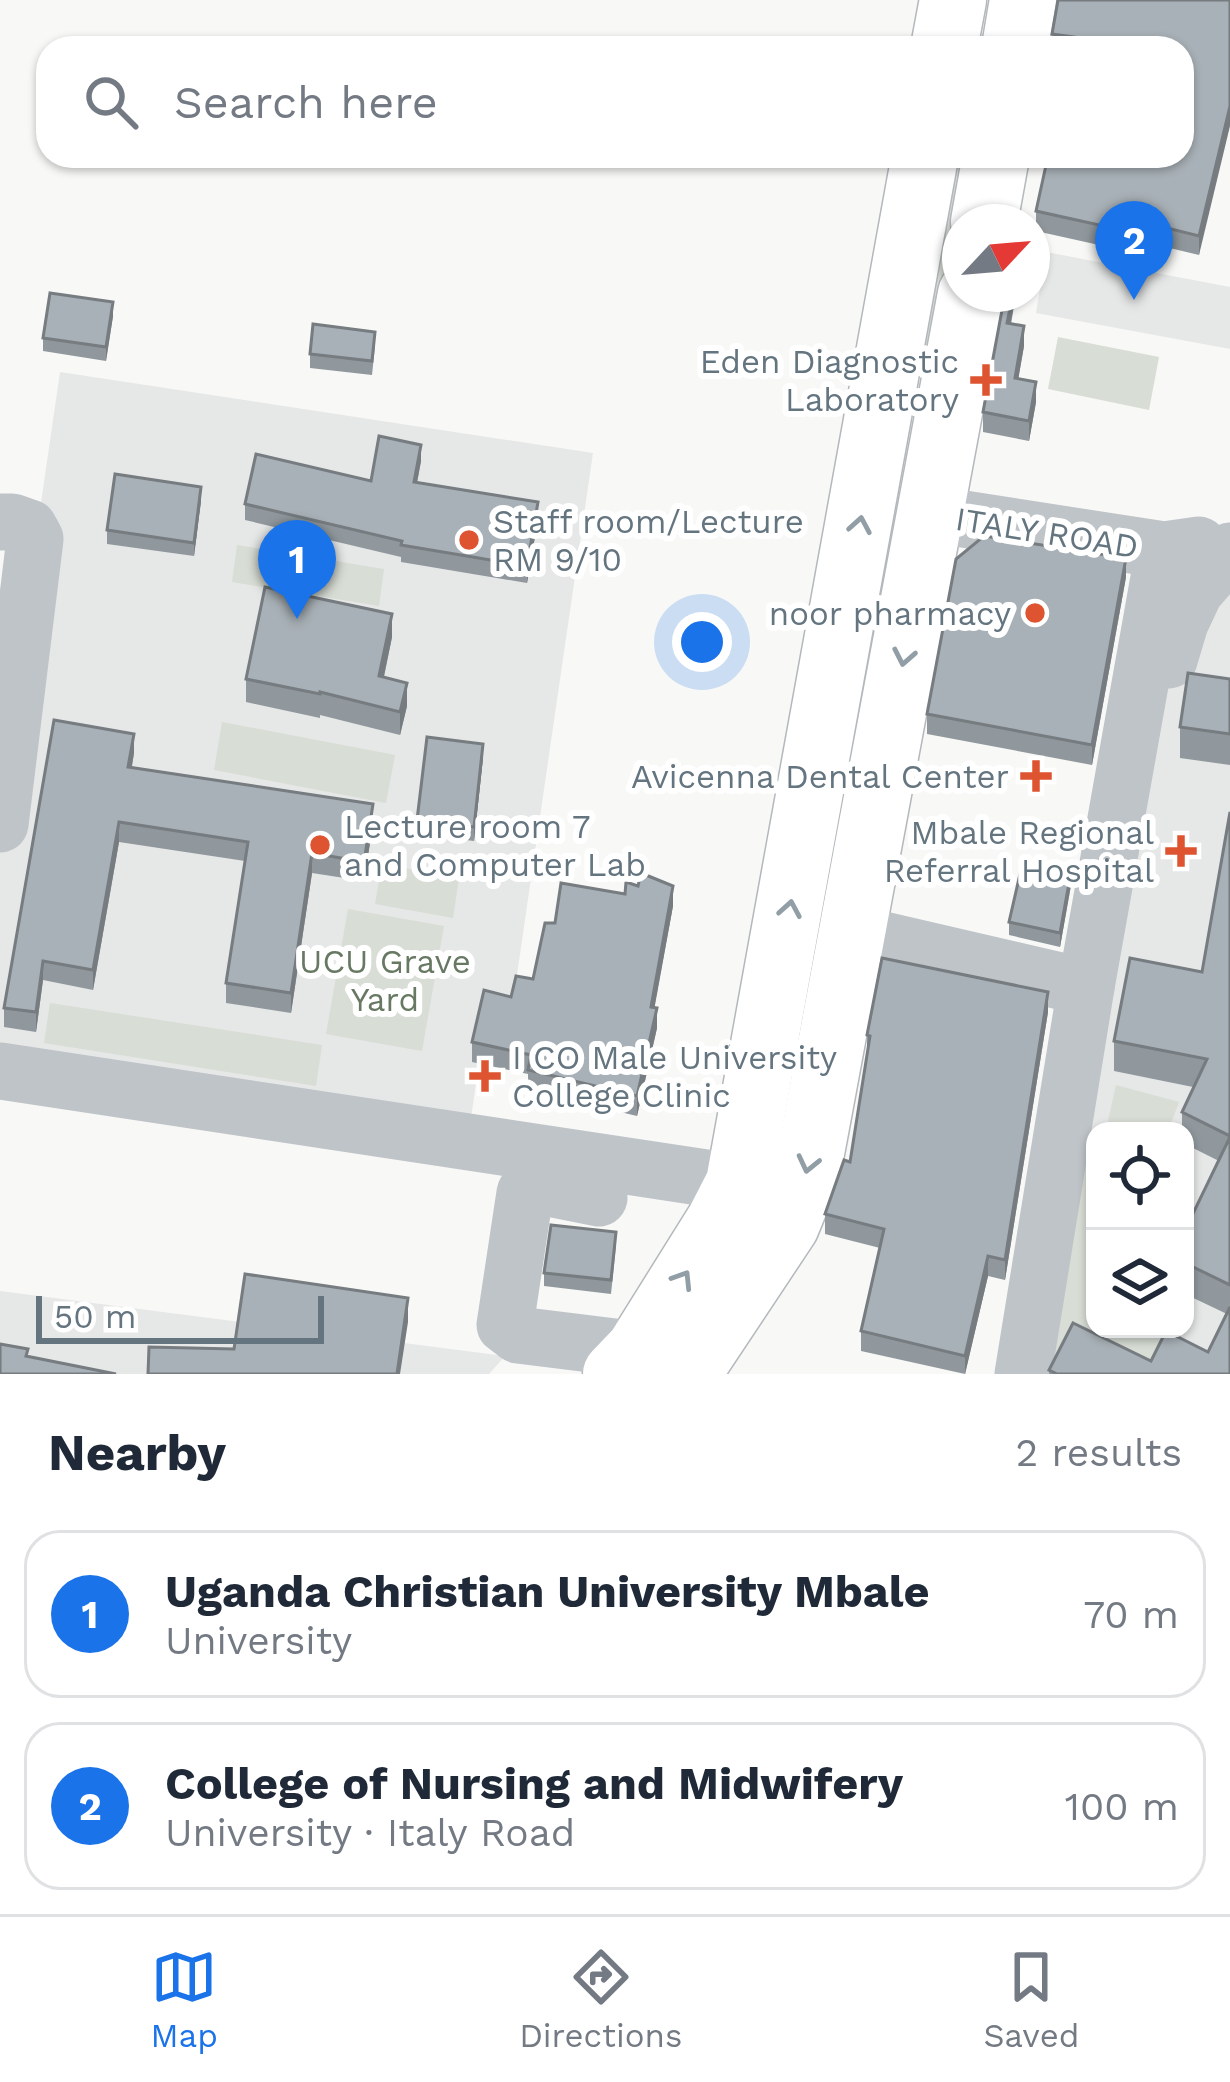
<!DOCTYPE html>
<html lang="en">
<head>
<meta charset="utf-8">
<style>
  body { margin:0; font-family:"Work Sans",sans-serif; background:#f6f6f7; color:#1f2937 }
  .controls { position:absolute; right:36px; bottom:36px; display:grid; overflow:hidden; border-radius:24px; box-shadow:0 3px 9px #0004 }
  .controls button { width:108px; height:108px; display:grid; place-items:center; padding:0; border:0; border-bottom:3px solid #e0e1e3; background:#fff; color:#1f2937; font:60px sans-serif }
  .compass { position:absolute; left:942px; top:204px; width:108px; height:108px; border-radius:50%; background:#fff; box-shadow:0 3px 9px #0004; rotate:64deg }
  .scale { position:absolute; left:36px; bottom:30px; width:288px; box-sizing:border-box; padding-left:12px; border:6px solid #647580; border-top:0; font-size:33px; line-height:42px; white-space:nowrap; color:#647580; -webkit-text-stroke:9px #fff; paint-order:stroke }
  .you { position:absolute; left:702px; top:642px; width:42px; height:42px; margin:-30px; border:9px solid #fff; border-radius:50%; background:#1a73e8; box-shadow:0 0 0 18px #1a73e833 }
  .badge { display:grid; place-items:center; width:78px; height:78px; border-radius:50%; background:#1a73e8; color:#fff; font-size:39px; font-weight:700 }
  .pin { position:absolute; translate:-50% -99px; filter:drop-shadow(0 3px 6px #0008) }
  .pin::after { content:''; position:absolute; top:63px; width:42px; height:36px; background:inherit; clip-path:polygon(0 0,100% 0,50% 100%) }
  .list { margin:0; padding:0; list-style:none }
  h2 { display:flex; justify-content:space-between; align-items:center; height:156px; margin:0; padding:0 48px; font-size:51px }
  h2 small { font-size:39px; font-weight:400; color:#747a83 }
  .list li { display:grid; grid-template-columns:78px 1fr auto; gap:36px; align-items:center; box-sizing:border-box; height:168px; margin:0 24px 24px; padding:0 24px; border:3px solid #e0e1e3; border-radius:36px }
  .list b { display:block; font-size:45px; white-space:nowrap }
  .list p { margin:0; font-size:39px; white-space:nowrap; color:#747a83 }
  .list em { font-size:39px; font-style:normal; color:#747a83 }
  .icon { flex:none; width:66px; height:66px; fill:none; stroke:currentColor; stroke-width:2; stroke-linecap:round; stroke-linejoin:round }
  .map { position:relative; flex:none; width:1230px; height:1374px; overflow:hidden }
  .search { position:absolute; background:#fff; box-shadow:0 3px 9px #0004; left:36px; right:36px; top:36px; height:132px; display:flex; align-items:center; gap:30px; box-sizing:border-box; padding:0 42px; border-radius:36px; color:#747a83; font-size:45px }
  .sheet { height:540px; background:#fff }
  nav { display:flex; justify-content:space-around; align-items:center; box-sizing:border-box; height:168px; border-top:3px solid #e0e1e3; background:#fff; font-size:33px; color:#747a83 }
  nav a { display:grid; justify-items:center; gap:6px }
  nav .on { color:#1a73e8 }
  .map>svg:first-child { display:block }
  .built { fill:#e6e7e7; fill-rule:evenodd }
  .green { fill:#d8ddd5 }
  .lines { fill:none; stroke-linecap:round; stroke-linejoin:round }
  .major-casing { stroke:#b3b8bc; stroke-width:69 }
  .minor { stroke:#bfc4c8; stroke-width:57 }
  .major { stroke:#fff; stroke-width:66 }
  .wall { fill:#90989d }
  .shaded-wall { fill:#767c80 }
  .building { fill:#a8b1b7; stroke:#767c80; stroke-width:3 }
  .oneway { stroke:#929ea6 }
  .poi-dot { fill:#de5330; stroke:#fff; stroke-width:4.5 }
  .labels { text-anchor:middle; stroke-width:12; stroke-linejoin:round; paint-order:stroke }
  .poi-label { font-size:33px; fill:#647580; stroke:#fff; text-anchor:end }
  .street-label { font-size:33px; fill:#647580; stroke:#fff }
  .park-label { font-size:33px; fill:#677863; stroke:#fff }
</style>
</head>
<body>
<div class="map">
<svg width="1230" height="1374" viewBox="0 0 1230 1374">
  <rect width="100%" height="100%" fill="#f8f8f6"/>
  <g class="built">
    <polygon points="1046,252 1230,287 1230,349 1036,313"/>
    <polygon points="60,372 593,453 511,1016 489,993 467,1146 0,1075 0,785"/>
    <path d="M 1230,566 L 1230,1374 L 1042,1374 L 1181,570 ZM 1095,1131 L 1185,1131 L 1185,1329 L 1095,1329 Z"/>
    <polygon points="0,1291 505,1356 489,1374 0,1374"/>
  </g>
  <g class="green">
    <polygon points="959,156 974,156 930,373 917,370"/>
    <polygon points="1058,337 1159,357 1149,410 1048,389"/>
    <polygon points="237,545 384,569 379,606 232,582"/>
    <polygon points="222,722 395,755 386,803 214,770"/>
    <polygon points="382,864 459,878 453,918 375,904"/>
    <polygon points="348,909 444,926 422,1051 326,1034"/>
    <polygon points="50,1003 322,1045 316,1086 44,1043"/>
    <polygon points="1116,1085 1179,1102 1168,1131 1109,1131 1108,1121"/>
    <polygon points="1080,1137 1095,1183 1095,1250 1091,1260 1095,1263 1095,1329 1170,1329 1150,1374 1044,1374"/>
  </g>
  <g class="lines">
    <defs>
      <g id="major">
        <polyline points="944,48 953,0"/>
        <polyline points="1015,48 1023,0"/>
        <polyline points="984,222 996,156"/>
        <polyline points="616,1374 639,1350 719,1222 739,1183 925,156"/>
        <polyline points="687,1374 786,1225 807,1174 971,294"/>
      </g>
    </defs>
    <use href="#major" class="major-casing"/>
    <g class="minor">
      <polyline points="931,514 1164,550 1199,545"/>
      <polyline points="0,522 12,522 29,528 35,539 0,824"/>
      <polyline points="1169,660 1180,623 1195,591 1230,551"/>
      <polyline points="853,933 1086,987"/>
      <polyline points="0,1071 739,1183"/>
      <polyline points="599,1198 539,1186 525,1193 505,1325 518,1335 639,1350"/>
      <polyline points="1023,1374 1086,987 1164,550"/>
    </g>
    <use href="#major" class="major"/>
  </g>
  <g class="wall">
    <polygon points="1230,0 1199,255 1111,234 1108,247 1036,231 1036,211 1182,48 1052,48 1052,34"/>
    <polygon points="1016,294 1011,324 1024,346 1018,379 1036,402 1029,441 983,432 983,412"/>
    <polygon points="113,316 106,361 43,351 43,338"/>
    <polygon points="375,346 372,375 310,368 310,354"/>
    <polygon points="421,461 417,482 538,519 527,583 401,562 401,557 245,520 245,504 371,481"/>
    <polygon points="201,501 194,556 107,544 107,530"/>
    <polygon points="1126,577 1092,765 927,734 927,714"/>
    <polygon points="392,637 384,677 407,706 400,735 320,715 320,718 246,702 246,679"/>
    <polygon points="1230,679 1230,765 1180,758 1180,727"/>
    <polygon points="134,753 132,767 373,824 364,881 312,873 291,1013 226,1003 226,983 245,861 119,842 93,990 43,980 36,1032 4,1027 4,1008"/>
    <polygon points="483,758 474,841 417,834 417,820"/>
    <polygon points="1230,811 1230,1374 1049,1374 1049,1370 1151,1361 1208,1352 1227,1314 1185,1294 1185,1230 1219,1161 1185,1144 1185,1131 1182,1131 1182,1112 1193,1087 1114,1071 1114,1041 1202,972"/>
    <polygon points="1071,885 1060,947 1009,935 1009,922"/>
    <polygon points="673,906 654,1008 657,1028 637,1116 528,1090 528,1074 472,1062 472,1042 511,997 533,979 555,923"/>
    <polygon points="1048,1012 1005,1280 988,1276 965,1374 861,1351 861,1331 880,1248 825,1234 825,1214 850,1162 867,1052 867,1035"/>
    <polygon points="616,1246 611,1294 544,1286 544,1273"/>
  </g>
  <g class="shaded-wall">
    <polygon points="1230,106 1230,126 1199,255 1199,236"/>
    <polygon points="1111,214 1111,234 1108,247 1108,227"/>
    <polygon points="1013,294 1016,294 1007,343 1007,323"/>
    <polygon points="113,302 113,316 106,361 106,347"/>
    <polygon points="1024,326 1024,346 1015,398 1015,378"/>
    <polygon points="1036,382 1036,402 1029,441 1029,421"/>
    <polygon points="421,445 421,461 414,499 414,482"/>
    <polygon points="201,487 201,501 194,556 194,543"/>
    <polygon points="538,502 538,519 527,583 527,566"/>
    <polygon points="1126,558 1126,577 1092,765 1092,745"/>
    <polygon points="392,614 392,637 379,699 379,676"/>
    <polygon points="407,683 407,706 400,735 400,712"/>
    <polygon points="134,734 134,753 128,786 128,767"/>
    <polygon points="483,744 483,758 474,841 474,827"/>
    <polygon points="373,804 373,824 364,881 364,862"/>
    <polygon points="119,822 119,842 93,990 93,970"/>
    <polygon points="312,853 312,873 291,1013 291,993"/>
    <polygon points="1071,872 1071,885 1060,947 1060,933"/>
    <polygon points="673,886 673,906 651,1027 651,1007"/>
    <polygon points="43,961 43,980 36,1032 36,1012"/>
    <polygon points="1048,992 1048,1012 1005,1280 1005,1260"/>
    <polygon points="657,1008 657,1028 637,1116 637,1096"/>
    <polygon points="988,1256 988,1276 965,1374 965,1356"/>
    <polygon points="408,1298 408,1322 400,1374 397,1374"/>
  </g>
  <g class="building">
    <polygon points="1058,0 1230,0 1230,106 1199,236 1111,214 1108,227 1036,211 1048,156 1182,156 1182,48 1071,48 1074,37 1052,34"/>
    <polygon points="50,293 113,302 106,347 43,338"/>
    <polygon points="1005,294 1013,294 1007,323 1024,326 1015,378 1036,382 1029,421 983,412"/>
    <polygon points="313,324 375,332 372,361 310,354"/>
    <polygon points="379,436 421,445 414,482 538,502 527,566 401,545 402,541 245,504 256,454 371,481"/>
    <polygon points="115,474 201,487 194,543 107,530"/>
    <polygon points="984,536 1126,558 1092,745 927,714 956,559"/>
    <polygon points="265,587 392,614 379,676 407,683 400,712 320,692 320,694 246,679"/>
    <polygon points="1188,673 1230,679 1230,734 1180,727"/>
    <polygon points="54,720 134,734 128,767 373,804 364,862 312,853 291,993 226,983 248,842 119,822 93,970 43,961 36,1012 4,1008"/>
    <polygon points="427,737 483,744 474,827 417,820"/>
    <polygon points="1230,812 1230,1136 1182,1112 1207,1059 1114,1041 1130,958 1202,972"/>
    <polygon points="1023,861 1071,872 1060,933 1009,922"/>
    <polygon points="641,873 673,886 651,1007 657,1008 637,1096 528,1070 531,1055 472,1042 484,990 511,997 516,976 533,979 545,923 555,923 561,883 625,894 626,882 638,886"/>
    <polygon points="882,958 1048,992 1005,1260 988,1256 965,1356 861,1331 884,1229 825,1214 844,1160 850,1162 870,1036 867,1035"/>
    <polygon points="1230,1137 1230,1285 1185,1263 1185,1230"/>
    <polygon points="551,1225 616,1232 611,1280 544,1273"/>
    <polygon points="245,1274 408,1298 397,1374 148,1374 149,1347 234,1349"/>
    <polygon points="1230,1307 1230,1374 1057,1374 1049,1370 1073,1323 1151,1361 1166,1331 1208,1352"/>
    <polygon points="0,1344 28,1349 26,1356 116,1374 0,1374"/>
  </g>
  <defs><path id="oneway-chevron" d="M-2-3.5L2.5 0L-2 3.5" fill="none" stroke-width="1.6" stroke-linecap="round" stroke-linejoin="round" transform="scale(3)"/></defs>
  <g class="oneway">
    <use href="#oneway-chevron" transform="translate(860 525) rotate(-80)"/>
    <use href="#oneway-chevron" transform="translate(904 657) rotate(101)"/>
    <use href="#oneway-chevron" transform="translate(790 909) rotate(-80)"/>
    <use href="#oneway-chevron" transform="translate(808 1164) rotate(103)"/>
    <use href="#oneway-chevron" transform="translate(683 1279) rotate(-58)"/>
  </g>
  <g class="poi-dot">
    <path d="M980 362h12v12h12v12h-12v12h-12v-12h-12v-12h12z"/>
    <circle cx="469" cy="540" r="12"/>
    <circle cx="1035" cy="613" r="12"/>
    <path d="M1030 758h12v12h12v12h-12v12h-12v-12h-12v-12h12z"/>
    <circle cx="320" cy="845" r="12"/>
    <path d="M1175 833h12v12h12v12h-12v12h-12v-12h-12v-12h12z"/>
    <path d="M479 1058h12v12h12v12h-12v12h-12v-12h-12v-12h12z"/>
  </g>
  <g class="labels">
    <g class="poi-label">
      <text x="959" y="373">Eden Diagnostic<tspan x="959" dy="38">Laboratory</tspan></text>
      <text x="493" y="533" text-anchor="start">Staff room/Lecture<tspan x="493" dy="38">RM 9/10</tspan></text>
      <text x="1011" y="625">noor pharmacy</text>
      <text x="1009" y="788">Avicenna Dental Center</text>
      <text x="344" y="838" text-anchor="start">Lecture room 7<tspan x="344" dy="38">and Computer Lab</tspan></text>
      <text x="1154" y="844">Mbale Regional<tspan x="1154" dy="38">Referral Hospital</tspan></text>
      <text x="512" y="1069" text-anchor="start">I CO Male University<tspan x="512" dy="38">College Clinic</tspan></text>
    </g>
    <g class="street-label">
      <text transform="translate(1047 532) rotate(9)" y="12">ITALY ROAD</text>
    </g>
    <g class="park-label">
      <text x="385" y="973">UCU Grave<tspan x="385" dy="38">Yard</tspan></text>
    </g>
  </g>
</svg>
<div class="controls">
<button><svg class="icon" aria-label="locate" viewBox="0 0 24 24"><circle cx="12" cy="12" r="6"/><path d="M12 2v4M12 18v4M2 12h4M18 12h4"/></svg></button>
<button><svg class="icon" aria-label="layers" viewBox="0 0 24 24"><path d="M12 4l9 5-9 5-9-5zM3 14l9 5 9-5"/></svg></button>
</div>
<svg class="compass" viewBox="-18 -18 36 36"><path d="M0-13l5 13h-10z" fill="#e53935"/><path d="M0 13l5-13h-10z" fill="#747a83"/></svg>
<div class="scale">50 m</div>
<div class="you"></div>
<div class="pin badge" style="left:297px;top:619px">1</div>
<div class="pin badge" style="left:1134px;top:300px">2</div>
<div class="search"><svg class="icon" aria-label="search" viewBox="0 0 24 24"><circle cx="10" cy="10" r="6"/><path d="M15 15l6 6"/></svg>Search here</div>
</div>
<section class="sheet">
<h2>Nearby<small>2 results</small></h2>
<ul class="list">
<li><span class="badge">1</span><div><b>Uganda Christian University Mbale</b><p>University</p></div><em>70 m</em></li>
<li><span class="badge">2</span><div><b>College of Nursing and Midwifery</b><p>University · Italy Road</p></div><em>100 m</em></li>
</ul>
</section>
<nav>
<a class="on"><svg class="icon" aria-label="map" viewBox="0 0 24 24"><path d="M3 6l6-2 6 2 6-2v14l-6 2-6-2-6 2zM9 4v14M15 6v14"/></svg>Map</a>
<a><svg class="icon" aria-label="directions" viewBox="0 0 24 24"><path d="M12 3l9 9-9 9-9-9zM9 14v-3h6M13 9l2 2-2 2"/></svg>Directions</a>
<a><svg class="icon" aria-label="saved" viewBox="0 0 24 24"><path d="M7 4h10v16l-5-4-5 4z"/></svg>Saved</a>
</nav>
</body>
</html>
